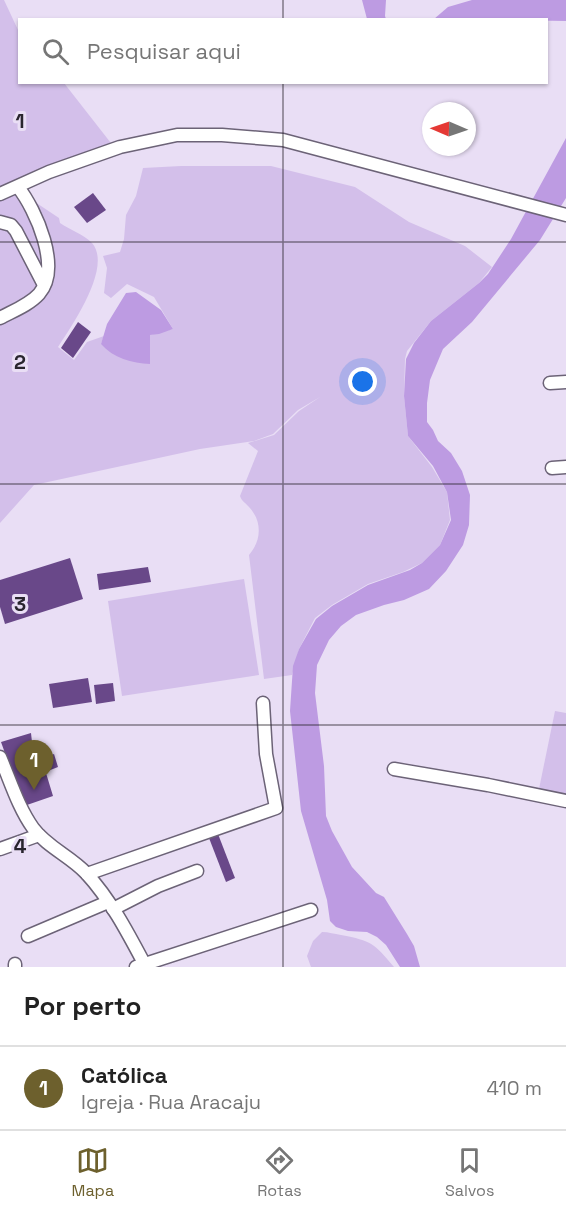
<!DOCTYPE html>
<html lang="pt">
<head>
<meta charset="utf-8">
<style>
  body { margin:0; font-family:"Space Grotesk",sans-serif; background:#f6f6f6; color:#222 }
  .compass { position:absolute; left:422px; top:102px; width:54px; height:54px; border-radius:50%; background:#fff; box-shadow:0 2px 4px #0004; rotate:272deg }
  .you { position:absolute; left:363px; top:382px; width:21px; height:21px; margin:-15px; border:4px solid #fff; border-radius:50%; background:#1a73e8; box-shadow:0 0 0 9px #1a73e833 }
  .badge { display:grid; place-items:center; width:39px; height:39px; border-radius:50%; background:#6d602d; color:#fff; font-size:20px; font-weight:700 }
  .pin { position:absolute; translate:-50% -50px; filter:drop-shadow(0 2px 3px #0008) }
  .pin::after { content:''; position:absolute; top:32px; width:21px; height:18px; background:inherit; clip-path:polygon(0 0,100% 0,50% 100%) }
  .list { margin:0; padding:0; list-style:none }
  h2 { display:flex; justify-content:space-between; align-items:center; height:78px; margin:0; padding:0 24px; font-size:26px }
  h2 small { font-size:20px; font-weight:400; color:#767676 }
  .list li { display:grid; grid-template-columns:39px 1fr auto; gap:18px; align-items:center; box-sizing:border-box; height:84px; padding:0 24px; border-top:2px solid #e0e0e0 }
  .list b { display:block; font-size:22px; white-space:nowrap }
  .list p { margin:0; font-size:20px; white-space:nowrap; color:#767676 }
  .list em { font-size:20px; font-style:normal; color:#767676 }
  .icon { flex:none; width:33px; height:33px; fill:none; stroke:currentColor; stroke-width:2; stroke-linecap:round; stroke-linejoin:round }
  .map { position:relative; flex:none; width:566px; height:967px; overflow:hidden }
  .search { position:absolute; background:#fff; box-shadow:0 2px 4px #0004; left:18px; right:18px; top:18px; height:66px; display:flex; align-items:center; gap:15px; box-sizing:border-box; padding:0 21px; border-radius:0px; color:#767676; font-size:22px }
  .sheet { height:162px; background:#fff }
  nav { display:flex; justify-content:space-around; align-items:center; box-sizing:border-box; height:84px; border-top:2px solid #e0e0e0; background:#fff; font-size:16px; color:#767676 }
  nav a { display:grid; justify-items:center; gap:3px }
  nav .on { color:#6d602d }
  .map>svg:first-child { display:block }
  .green { fill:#d3bfea }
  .water { fill:#bd9be2 }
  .building { fill:#694889 }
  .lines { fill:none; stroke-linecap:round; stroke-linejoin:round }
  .minor-casing { stroke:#6c6377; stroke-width:15 }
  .minor { stroke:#fff; stroke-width:12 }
  .grid { fill:none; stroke:#29252e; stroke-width:1.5; stroke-opacity:0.55 }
  .grid-label { font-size:20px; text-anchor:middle; font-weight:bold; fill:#29252e; stroke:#e9def5; stroke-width:6; stroke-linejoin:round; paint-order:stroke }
</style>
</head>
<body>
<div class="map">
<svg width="566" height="967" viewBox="0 0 566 967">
  <rect width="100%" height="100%" fill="#e9def5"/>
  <g class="green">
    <polygon points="0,0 4,0 19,32 20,82 64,83 114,147 0,191"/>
    <path d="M 181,166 L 271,166 L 355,187 L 409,222 L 465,246 L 492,267 L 479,283 L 431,321 L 407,351 L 405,359 L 404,396 L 408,436 L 432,467 L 447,492 L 450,520 L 440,545 L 422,563 L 403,572 L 368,584 L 332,605 L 315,618 L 299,649 L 292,675 L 264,679 L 249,555 C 261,541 263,522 249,507 C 246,503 242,502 240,496 L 258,451 L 248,443 L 274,435 L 299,411 L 320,397 L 298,410 L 273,434 L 254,441 L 200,449 L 34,485 L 0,523 L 0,320 L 32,302 L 51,271 L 29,198 L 59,218 L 60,223 C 70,230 83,234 92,243 C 113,267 71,327 58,347 L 74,360 L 87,342 L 104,336 L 101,344 L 150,363 L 150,335 L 173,329 L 154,297 L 127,284 L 111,298 L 104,293 L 107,268 L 103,256 L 120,252 L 124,239 L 126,215 L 136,196 L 143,168 Z"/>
    <polygon points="18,192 29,207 45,256 43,277 0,217 0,199"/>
    <polygon points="0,223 9,225 43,286 0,316"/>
    <polygon points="244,579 259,675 122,696 108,601"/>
    <polygon points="555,711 566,713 566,794 539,789"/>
    <path d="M 322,932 C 329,932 334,934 341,935 C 372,941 374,943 394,967 L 311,967 L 307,956 L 313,941 Z"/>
  </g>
  <g class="water">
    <polygon points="362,0 386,0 385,16 386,19 367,19"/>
    <polygon points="472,0 566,0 566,21 434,19 448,7"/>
    <polygon points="566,138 566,198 540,240 472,322 443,349 430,380 427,403 427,422 433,430 438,441 451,453 462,471 470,495 469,525 463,545 446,571 429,589 404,600 384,605 356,615 341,626 329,640 317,665 315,693 324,766 326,816 332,831 352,867 376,893 384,897 407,934 414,946 420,967 400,967 386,945 377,937 367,932 348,931 336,927 330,921 327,900 301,811 290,711 293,666 299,649 316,619 332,606 368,585 410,570 422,563 440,545 451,520 447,492 433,466 408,436 404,396 406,359 414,343 431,321 479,283 488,274 511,239"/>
    <path d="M 136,292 L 161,310 L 173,329 L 159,334 L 150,335 L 150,364 C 132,363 113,358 101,344 L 107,324 L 126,293 Z"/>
  </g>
  <g class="building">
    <polygon points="93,193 106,210 87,223 74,207"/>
    <polygon points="78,322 91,332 73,358 61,348"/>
    <polygon points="70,558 83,599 5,624 0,607 0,580"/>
    <polygon points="148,567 151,582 99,590 97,574"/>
    <polygon points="88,678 92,702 53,708 49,684"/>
    <polygon points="113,683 115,701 96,704 94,685"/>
    <polygon points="31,733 32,742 23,746 28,764 54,754 58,767 30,778 46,773 53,796 24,806 1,742"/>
    <polygon points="218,834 235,878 226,882 209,838"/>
  </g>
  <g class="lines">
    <defs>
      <g id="minor">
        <polyline points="0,194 49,172 120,147 177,135 222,135 283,140 566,215"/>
        <polyline points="0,222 11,225 16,231 44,285"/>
        <path d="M 0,318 C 13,311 29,305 39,294 C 62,268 36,210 18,187"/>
        <polyline points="550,383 566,382"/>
        <polyline points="552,468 566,467"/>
        <path d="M 0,757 C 10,780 18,807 33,828 C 47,847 70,856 86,873 C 111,900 129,935 146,967"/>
        <polyline points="394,769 488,785 566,801"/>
        <polyline points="0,849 39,835"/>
        <polyline points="87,874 276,808 266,754 263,703"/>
        <polyline points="113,909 158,886 197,871"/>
        <polyline points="28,936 108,902"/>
        <polyline points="15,964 15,967"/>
        <polyline points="136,967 311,910"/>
      </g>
    </defs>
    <use href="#minor" class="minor-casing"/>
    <use href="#minor" class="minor"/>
  </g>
  <path class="grid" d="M 283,0 L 283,20M 283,82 L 283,967M 0,242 L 566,242M 0,484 L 566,484M 0,725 L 566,725"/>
  <g class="grid-label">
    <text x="20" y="128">1</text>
    <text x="20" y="369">2</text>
    <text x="20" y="611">3</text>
    <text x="20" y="853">4</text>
  </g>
</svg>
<svg class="compass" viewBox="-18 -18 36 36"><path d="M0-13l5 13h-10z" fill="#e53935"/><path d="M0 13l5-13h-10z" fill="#767676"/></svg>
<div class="you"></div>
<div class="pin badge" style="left:34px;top:790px">1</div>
<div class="search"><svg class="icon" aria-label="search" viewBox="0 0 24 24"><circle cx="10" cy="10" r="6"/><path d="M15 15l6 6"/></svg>Pesquisar aqui</div>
</div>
<section class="sheet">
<h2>Por perto<small></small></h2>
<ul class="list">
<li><span class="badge">1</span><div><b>Católica</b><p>Igreja · Rua Aracaju</p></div><em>410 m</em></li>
</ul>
</section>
<nav>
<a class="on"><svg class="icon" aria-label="map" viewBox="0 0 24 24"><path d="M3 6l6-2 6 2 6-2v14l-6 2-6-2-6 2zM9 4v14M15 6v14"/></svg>Mapa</a>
<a><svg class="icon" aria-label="directions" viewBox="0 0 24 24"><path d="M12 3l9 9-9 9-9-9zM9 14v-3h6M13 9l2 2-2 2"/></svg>Rotas</a>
<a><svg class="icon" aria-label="saved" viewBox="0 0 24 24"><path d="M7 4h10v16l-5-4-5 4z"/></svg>Salvos</a>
</nav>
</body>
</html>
